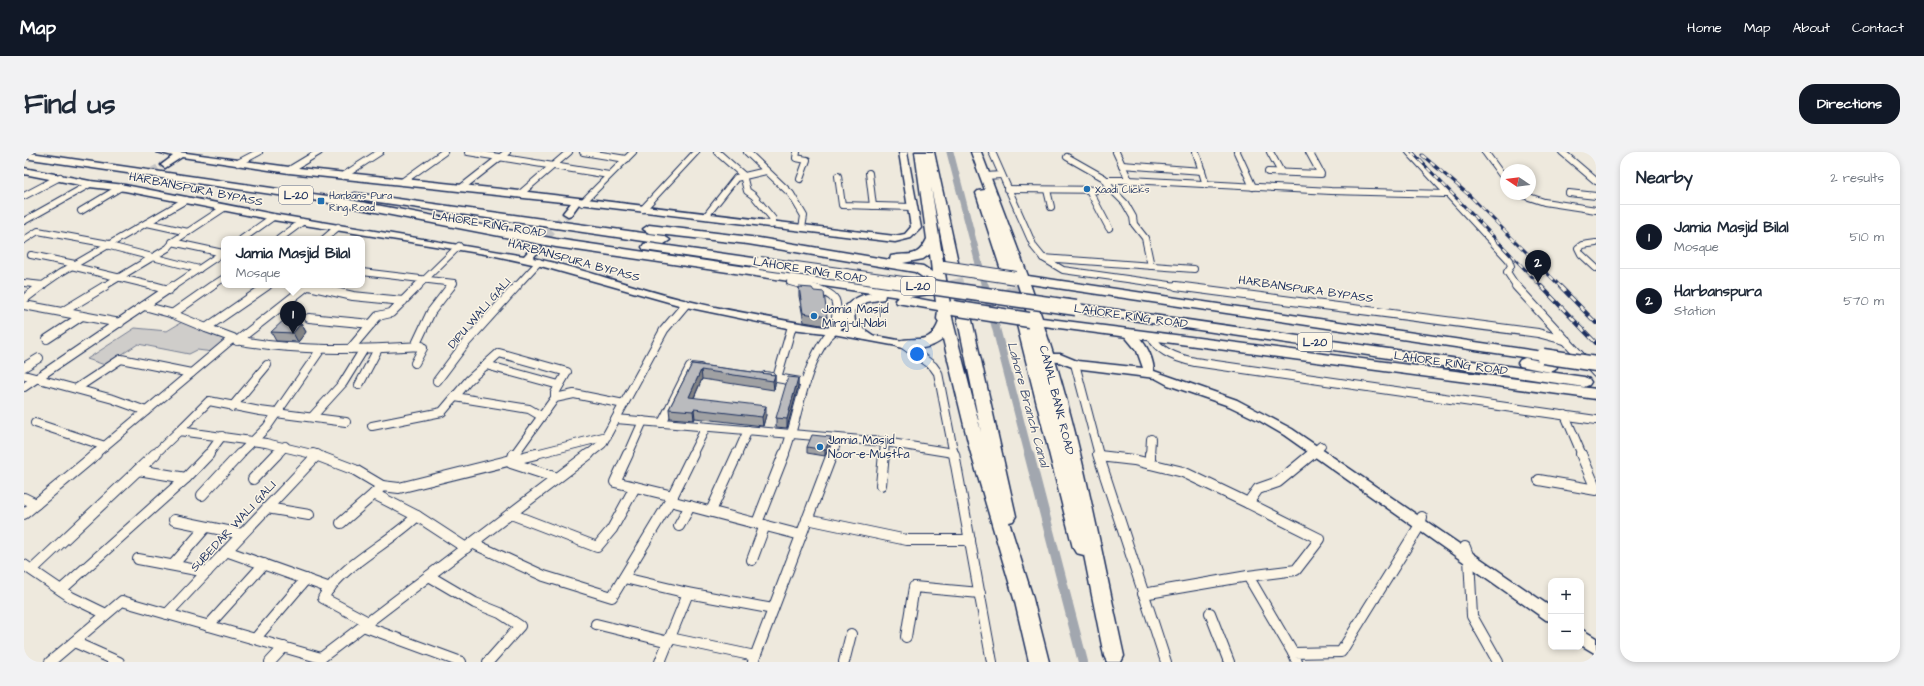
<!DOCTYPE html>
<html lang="en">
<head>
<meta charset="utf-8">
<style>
  body { margin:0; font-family:"Architects Daughter",sans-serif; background:#f2f2f3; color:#1f2937 }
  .controls { position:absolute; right:12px; bottom:12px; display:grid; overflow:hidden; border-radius:8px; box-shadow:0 2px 6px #0003 }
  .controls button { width:36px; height:36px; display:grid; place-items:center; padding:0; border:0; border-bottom:1px solid #e0e1e3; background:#fff; color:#1f2937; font:20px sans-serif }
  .compass { position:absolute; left:1476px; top:12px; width:36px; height:36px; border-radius:50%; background:#fff; box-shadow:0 2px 6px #0003; rotate:283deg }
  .you { position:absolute; left:893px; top:202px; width:14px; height:14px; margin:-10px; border:3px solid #fff; border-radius:50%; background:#1a73e8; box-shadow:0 0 0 6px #1a73e833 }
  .badge { display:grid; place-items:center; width:26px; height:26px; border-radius:50%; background:#111827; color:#fff; font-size:13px; font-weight:700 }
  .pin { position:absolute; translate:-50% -33px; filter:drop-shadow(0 1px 2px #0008) }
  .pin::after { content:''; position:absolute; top:21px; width:14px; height:12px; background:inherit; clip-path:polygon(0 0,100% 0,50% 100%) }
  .popup { position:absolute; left:197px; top:84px; width:144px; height:52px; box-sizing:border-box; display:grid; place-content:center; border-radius:8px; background:#fff; filter:drop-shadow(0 1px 3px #0005); font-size:13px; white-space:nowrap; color:#747a83 }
  .popup b { font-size:15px; color:#1f2937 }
  .popup::after { content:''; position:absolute; left:50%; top:100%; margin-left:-8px; border:8px solid transparent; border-top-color:#fff }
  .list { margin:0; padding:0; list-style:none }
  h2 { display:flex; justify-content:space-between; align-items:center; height:52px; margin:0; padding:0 16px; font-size:17px }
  h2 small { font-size:13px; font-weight:400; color:#747a83 }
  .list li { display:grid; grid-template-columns:26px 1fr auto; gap:12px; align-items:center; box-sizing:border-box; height:64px; padding:0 16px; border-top:1px solid #e0e1e3 }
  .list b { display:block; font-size:15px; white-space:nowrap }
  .list p { margin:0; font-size:13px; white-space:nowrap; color:#747a83 }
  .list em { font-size:13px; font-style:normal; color:#747a83 }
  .map { position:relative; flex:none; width:1572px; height:510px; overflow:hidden; border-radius:16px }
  header { display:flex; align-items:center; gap:24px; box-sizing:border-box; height:56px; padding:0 20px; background:#111827; color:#fff }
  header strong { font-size:19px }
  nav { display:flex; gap:22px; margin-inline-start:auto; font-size:14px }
  .intro { display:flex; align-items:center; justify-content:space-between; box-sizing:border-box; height:96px; padding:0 24px }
  h1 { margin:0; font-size:28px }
  .button { padding:10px 18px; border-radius:16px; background:#111827; color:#fff; font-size:14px; font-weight:700 }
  main { display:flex; gap:24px; padding:0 24px }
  aside { flex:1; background:#fff; border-radius:16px; box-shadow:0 2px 6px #0003 }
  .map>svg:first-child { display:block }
  .green { fill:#cfcdca; stroke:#757e94 }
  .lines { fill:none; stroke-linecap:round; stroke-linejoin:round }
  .canal-far2 { stroke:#a2a7af; stroke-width:7 }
  .canal-far1 { stroke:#a2a7af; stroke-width:8 }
  .canal { stroke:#a2a7af; stroke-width:10 }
  .secondary-tunnel { stroke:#c4c4c4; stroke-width:9; stroke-dasharray:9 4.5; stroke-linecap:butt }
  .highway-tunnel-far1 { stroke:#c4c4c4; stroke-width:12; stroke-dasharray:12 5.5; stroke-linecap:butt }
  .highway-tunnel { stroke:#c4c4c4; stroke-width:14; stroke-dasharray:14 7; stroke-linecap:butt }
  .street-far2-casing { stroke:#1b2f5e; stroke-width:8 }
  .street-far1-casing { stroke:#1b2f5e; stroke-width:10 }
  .street-casing { stroke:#1b2f5e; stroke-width:12 }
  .secondary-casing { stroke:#1b2f5e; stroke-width:3 }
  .highway-casing { stroke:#1b2f5e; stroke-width:3 }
  .street-far2 { stroke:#fcf5e5; stroke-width:6 }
  .street-far1 { stroke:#fcf5e5; stroke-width:8 }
  .street { stroke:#fcf5e5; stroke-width:10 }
  .secondary { fill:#fcf5e5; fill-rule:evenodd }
  .highway { fill:#fcf5e5; fill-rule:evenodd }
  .rail-far1-casing { stroke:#1b2f5e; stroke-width:3 }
  .rail-casing { stroke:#1b2f5e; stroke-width:4 }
  .rail-far1 { stroke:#fcf5e5; stroke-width:2; stroke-dasharray:5.5; stroke-linecap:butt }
  .rail { stroke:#fcf5e5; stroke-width:2.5; stroke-dasharray:7; stroke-linecap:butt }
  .highway-bridge-far1-casing { stroke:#1b2f5e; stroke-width:14; stroke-linecap:butt }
  .highway-bridge-casing { stroke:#1b2f5e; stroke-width:17; stroke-linecap:butt }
  .highway-bridge-far1 { stroke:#fcf5e5; stroke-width:12 }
  .highway-bridge { stroke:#fcf5e5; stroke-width:14 }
  .wall { fill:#a0a1a3; stroke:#1b2f5e }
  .shaded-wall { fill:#828385; stroke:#1b2f5e }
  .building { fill:#babbbe; stroke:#1b2f5e }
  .poi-dot { fill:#1f6fb2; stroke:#fcf5e5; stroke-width:1.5 }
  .labels { text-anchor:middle; stroke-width:3; stroke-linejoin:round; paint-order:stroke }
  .far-poi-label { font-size:10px; fill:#1b2f5e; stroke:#fcf5e5; text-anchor:start }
  .shield { fill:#fcf5e5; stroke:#5e6a86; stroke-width:1 }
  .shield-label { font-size:11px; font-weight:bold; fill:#1b2f5e }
  .street-label { font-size:12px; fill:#1b2f5e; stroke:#fcf5e5 }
  .poi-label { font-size:12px; fill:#1b2f5e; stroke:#fcf5e5; text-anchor:start }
  .water-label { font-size:13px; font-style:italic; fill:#445376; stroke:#fcf5e5 }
</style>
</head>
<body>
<header>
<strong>Map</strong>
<nav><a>Home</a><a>Map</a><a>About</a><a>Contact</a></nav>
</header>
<div class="intro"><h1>Find us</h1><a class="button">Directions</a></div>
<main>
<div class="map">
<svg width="1572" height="510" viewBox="0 0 1572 510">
  <rect width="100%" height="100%" fill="#eee9dd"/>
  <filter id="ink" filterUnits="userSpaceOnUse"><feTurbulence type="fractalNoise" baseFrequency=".025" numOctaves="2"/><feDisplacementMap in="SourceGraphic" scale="8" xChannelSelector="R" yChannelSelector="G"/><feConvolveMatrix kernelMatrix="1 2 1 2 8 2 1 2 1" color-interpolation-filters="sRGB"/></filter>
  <g filter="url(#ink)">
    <polygon class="green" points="158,170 202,188 189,200 173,198 165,202 114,192 81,213 63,207 111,176 143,179"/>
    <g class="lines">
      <polyline class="canal-far2" points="926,0 961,135"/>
      <polyline class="canal-far1" points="961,134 1005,303"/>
      <polyline class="canal" points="1005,302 1059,510"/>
      <g class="secondary-tunnel">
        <polyline points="115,28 141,13"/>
        <polyline points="513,95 544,61"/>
      </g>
      <g class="highway-tunnel-far1">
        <polyline points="928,110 934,135"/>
        <polyline points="983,118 988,135"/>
      </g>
      <g class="highway-tunnel">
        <polyline points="933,134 940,164"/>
        <polyline points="988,134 1000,173"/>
      </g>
      <defs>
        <g id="street-far2">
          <polyline points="444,0 585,23"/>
          <polyline points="559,0 602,7"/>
          <polyline points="693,0 719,23 723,39 730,44 749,67 747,73"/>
          <polyline points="723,0 767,42 780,64 778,76"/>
          <polyline points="773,0 772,6 783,8 776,27"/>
          <polyline points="968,0 1010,95 1019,106 1039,118 1160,135"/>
          <polyline points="1092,0 1105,28 1307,39 1423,42"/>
          <polyline points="1172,0 1182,33"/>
          <polyline points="1213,0 1229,35"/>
          <polyline points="1246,0 1257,20"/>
          <polyline points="1385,0 1485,108 1487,114 1483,120 1493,135"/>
          <polyline points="1461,0 1482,29"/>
          <polyline points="1538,0 1572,29"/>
          <polyline points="1043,5 1080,26 1088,38"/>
          <polyline points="214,11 235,0"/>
          <polyline points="1098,13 1178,19"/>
          <polyline points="265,18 295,0"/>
          <polyline points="1244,20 1297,22 1285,0"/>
          <polyline points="845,21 849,54"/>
          <polyline points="319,24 356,0"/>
          <polyline points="814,24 818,53 888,55"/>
          <polyline points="962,24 977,23"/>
          <polyline points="1082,28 1105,28"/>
          <polyline points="378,30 420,0"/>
          <polyline points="437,36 483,0"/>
          <polyline points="983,37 1088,38 1101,51 1109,65 1110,72 1121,86 1127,114"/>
          <polyline points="1023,38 1027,55"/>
          <polyline points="1065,38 1085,76"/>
          <polyline points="1545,41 1572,44"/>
          <polyline points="496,42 545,0"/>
          <polyline points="1496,42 1520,50 1572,58"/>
          <polyline points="0,44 36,25"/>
          <polyline points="558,51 609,0"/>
          <polyline points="619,57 672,0"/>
          <polyline points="57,59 97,35"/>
          <polyline points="682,64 712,26 742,19"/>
          <polyline points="0,69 66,32"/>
          <polyline points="123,71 164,80"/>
          <polyline points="218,87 249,65"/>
          <polyline points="255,87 278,70"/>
          <polyline points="300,87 314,75"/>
          <polyline points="0,88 14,79 85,92"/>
          <polyline points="148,90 199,101"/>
          <polyline points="1572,91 1558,93 1554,96 1557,102 1572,116"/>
          <polyline points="82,93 175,117"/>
          <polyline points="7,103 51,112"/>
          <polyline points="1019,106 1170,117"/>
          <polyline points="47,114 134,135"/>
          <polyline points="338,120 430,131 427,135"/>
          <polyline points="766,130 784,135"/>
          <polyline points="0,131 19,133"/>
          <polyline points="279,133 290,135"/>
          <polyline points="16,135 36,121 162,48"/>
          <polyline points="79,135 144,96 150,89 200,56"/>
          <polyline points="148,135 200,100"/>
          <polyline points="186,135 200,126"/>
          <polyline points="242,135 245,133"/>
          <polyline points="281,135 283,134"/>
          <polyline points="393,135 435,94"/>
          <polyline points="492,135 515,110"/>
        </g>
        <g id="street-far1">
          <polyline points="130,134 145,138"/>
          <polyline points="285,134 329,144 379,149"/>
          <polyline points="1152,134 1514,181 1544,189"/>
          <polyline points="1492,134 1572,221"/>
          <polyline points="0,147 17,134"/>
          <polyline points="0,153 96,171"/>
          <polyline points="120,154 146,161 182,176"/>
          <polyline points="38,160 81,134"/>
          <polyline points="148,162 188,134"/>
          <polyline points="285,166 347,172"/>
          <path d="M 1128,185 C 1135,201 1156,207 1171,210 L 1572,268"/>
          <polyline points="23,187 58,164"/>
          <path d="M 207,187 C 271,200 334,198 398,194 L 399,196 L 391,211"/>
          <polyline points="213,189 283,134"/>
          <polyline points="879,192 909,214 914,221 930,303"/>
          <polyline points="391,194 407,160 427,134"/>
          <polyline points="326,197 354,164 367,161 394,134"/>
          <polyline points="1051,212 1075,303"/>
          <polyline points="462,213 535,233"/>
          <polyline points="0,215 15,206"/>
          <polyline points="0,223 89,247 122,259"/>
          <polyline points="741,224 782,231"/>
          <polyline points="753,226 768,174"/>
          <polyline points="413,229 440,193 493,134"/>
          <polyline points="335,233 354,197"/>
          <polyline points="0,235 149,134"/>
          <polyline points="53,236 97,207 167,221"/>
          <polyline points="431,245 505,257 517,264"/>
          <polyline points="208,255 243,213"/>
          <polyline points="1541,263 1558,303"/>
          <polyline points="288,265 319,231 340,197"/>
          <polyline points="592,267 814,286 808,303"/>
          <polyline points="11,271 81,294"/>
          <polyline points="638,271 666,215 676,216"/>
          <polyline points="348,274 418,260 445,228 475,201 543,220 531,241 531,246"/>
          <polyline points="155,279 185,249 236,259 322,270"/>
          <polyline points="814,286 861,290 929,301"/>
          <polyline points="70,303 209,186 182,176 243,134"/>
          <polyline points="130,303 155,279 242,291 292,303"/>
          <polyline points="184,303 198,284"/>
          <polyline points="215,303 243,275 297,197"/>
          <polyline points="253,303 261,294"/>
          <polyline points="490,303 531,246 550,242 600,252"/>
          <polyline points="508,303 583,284"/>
          <polyline points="564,303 578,292 640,178 662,152"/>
          <polyline points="604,303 619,269"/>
          <polyline points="668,303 682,275"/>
          <polyline points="713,303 724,278"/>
          <path d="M 760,303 C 775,265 778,219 803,185 C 805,183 808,181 809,179 C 812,172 814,155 811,148 C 806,139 790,137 781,134"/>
          <polyline points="860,303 861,290"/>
          <polyline points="1126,303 1127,287"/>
          <polyline points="1287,303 1297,294"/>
        </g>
        <g id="street">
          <polyline points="289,302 331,318 358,334"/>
          <polyline points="490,302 487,311 533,326"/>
          <polyline points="604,302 591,330 649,344"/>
          <polyline points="669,302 646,349 777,383"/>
          <polyline points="930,302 968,510"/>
          <polyline points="1074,302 1142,510"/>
          <polyline points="1557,302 1572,337"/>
          <polyline points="1075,304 1110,308 1159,320 1224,351"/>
          <polyline points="1126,312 1126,302"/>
          <polyline points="114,318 162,326"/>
          <polyline points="229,327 253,302"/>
          <polyline points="1515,328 1572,338"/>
          <polyline points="857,333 860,302"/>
          <polyline points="178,343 216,302"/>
          <polyline points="0,346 12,352"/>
          <polyline points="243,356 285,363"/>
          <polyline points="687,359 713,302"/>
          <polyline points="0,362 72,302"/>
          <polyline points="487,362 573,395 588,377 611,335"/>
          <polyline points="783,367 883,388 946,388"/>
          <polyline points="150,368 218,382"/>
          <polyline points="317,371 350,342"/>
          <polyline points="733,371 760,302"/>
          <polyline points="655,374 666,354"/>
          <polyline points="448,391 520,424 588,445 646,349"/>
          <polyline points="1441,395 1445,406 1448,464 1474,510"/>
          <polyline points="442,396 393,364 350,342 358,334 375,336 512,302"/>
          <polyline points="202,399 306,436"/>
          <polyline points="114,407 183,420"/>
          <polyline points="728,408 741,373"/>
          <polyline points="0,413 47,445 82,462"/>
          <polyline points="149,413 182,375"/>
          <polyline points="8,418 131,302"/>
          <polyline points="405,424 451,451 476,461 496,474 464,510"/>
          <polyline points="600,426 664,441"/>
          <polyline points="37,438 162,326 185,302"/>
          <polyline points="1119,442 1224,424"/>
          <polyline points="1186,461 1205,510"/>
          <polyline points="143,462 293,303"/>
          <path d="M 344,470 L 299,446 C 317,413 366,391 393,364"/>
          <polyline points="572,472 645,490"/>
          <polyline points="184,474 240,412"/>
          <polyline points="339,474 437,510"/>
          <polyline points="882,485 890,435 956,441"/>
          <polyline points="646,486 731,504"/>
          <polyline points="231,487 282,427"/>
          <polyline points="50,490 95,510"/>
          <polyline points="1269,501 1224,424 1272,418 1296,387 1224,351 1234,337 1254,330 1288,302"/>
          <polyline points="26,510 98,449 297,506 565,302"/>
          <polyline points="246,510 260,495"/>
          <polyline points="636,510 664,441 749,457"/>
          <polyline points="729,510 808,302"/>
          <polyline points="820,510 827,482"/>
          <polyline points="1273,510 1269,501 1317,500 1396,373 1398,365"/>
        </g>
        <g id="secondary">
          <polygon points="133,0 155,0 265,15 496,39 871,84 881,82 887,75 875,0 883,0 897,76 887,86 871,90 555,52 547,63 544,64 539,61 547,51 265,21 158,5 141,16 137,13 149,4"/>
          <path d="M 0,16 L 66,29 L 101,33 L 249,62 L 500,104 L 510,93 L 513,92 L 518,95 L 509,106 C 562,117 612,137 664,149 C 735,166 807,175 879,189 L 885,192 L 879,195 L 809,182 L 768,177 L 662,155 L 513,113 L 467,103 L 249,68 L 101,39 L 66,35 L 0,22 Z"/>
          <path d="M 1104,179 C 1119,183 1129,204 1130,219 L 1213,248 L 1268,277 L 1527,455 L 1527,469 L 1522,468 L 1260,283 L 1236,269 L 1205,254 L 1144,233 L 1131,226 L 1051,216 L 1035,210 L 1020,209 L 1018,206 L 1024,202 L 1036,202 L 1053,209 L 1119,216 L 1113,199 L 1099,182 Z"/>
          <polygon points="1557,477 1572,486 1572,502 1557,493"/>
        </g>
        <g id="highway">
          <path d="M 0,0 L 310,45 L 532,87 L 881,138 L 897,136 L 901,131 L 900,126 L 891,120 L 724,92 L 625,81 L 619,77 L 625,73 L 735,86 L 866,108 L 867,104 C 885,100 893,108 903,87 L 891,0 L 910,0 L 934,110 L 928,114 L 922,110 L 907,35 L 926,152 L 933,153 L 935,156 L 933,159 L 927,160 L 929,170 L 957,280 L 933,164 L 935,161 L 945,161 L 947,164 L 992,364 L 989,369 L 985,370 L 1008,443 L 1025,510 L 1005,510 L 991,450 L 946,298 L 919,187 C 908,197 889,199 874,195 L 872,192 L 874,189 C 893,184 906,194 915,170 L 913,167 L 914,158 L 873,151 L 871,148 L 875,145 L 861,143 L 860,147 L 843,150 L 830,159 L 831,171 L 850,184 L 848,187 C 837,190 825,182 819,174 L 814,182 L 804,182 L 802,179 C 815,161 825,145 847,141 L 532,95 L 295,49 L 0,6 ZM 906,102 L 908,120 L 899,114 L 879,111 L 899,107 ZM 910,137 L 912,150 L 885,145 L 906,142 Z"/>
          <path d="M 947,0 L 957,0 L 1004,124 L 1519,200 L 1524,201 L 1526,204 L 1524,207 L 1519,208 L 1006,132 L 1018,166 L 1572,237 L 1572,247 L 1020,174 C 1056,280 1076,395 1100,504 L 1097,510 L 1083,510 L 1080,504 L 1060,403 L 1052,401 L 1049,396 L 993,173 L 999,169 L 1000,165 L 1004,164 L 993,130 L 988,129 L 986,126 L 991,123 L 989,118 L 983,122 L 977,118 L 952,41 L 954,39 L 961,38 Z"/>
          <polygon points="331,41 640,84 646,88 640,92 327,46 325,44"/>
          <polygon points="624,91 736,107 742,111 736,115 620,98 618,95 620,92"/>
          <polygon points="1052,152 1560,225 1565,227 1567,230 1565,233 1560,235 1047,159 1045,156 1047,153"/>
          <polygon points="1501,206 1531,212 1533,215 1531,218 1526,220 1496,214 1494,211 1496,208"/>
        </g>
      </defs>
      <use href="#street-far2" class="street-far2-casing"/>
      <use href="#street-far1" class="street-far1-casing"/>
      <use href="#street" class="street-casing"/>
      <use href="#secondary" class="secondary-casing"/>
      <use href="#highway" class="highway-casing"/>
      <use href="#street-far2" class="street-far2"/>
      <use href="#street-far1" class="street-far1"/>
      <use href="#street" class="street"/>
      <use href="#secondary" class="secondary"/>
      <use href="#highway" class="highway"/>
      <defs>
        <g id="rail-far1">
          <polyline points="1388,0 1518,135"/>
          <polyline points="1398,3 1445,43 1537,135"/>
        </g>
        <g id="rail">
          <polyline points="1517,134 1572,191"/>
          <polyline points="1536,134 1572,171"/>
        </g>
      </defs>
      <use href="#rail-far1" class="rail-far1-casing"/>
      <use href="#rail" class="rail-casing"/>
      <use href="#rail-far1" class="rail-far1"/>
      <use href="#rail" class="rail"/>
      <defs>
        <g id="highway-bridge-far1">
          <polyline points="736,111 907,135"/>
          <polyline points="920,115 992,126"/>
        </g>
        <g id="highway-bridge">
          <polyline points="900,134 1052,156"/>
          <polyline points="929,156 1005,168"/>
          <polyline points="1519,204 1572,212"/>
        </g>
      </defs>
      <use href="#highway-bridge-far1" class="highway-bridge-far1-casing"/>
      <use href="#highway-bridge" class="highway-bridge-casing"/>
      <use href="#highway-bridge-far1" class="highway-bridge-far1"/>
      <use href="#highway-bridge" class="highway-bridge"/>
    </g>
    <g class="wall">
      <polygon points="775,135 803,165 803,174 780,170 775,144"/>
      <polygon points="277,171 282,180 274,190 252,189 247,180"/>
      <polygon points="668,212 751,223 751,232 750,238 678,227 670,246 742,263 739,274 671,266 670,268 646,266 645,257"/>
      <polygon points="774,226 774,235 763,276 752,275 752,266"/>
      <polygon points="807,285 807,291 801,304 783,301 783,295"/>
    </g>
    <g class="shaded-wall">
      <polygon points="277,171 282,180 274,190 269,181"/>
      <polygon points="677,218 678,227 666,254 665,245"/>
      <polygon points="751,223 751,232 750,238 749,229"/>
      <polygon points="774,226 774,235 763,276 763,267"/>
      <polygon points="742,254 742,263 739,274 738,265"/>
      <polygon points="670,257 671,266 670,268 669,259"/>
      <polygon points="807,285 807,291 801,304 801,298"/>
    </g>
    <g class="building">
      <polygon points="775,135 788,136 790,139 800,140 803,165 779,161"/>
      <polygon points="261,167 277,171 269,181 247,180"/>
      <polygon points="668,212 751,223 749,229 677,218 665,245 742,254 738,265 670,257 669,259 645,257"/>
      <polygon points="764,225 774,226 763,267 752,266"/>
      <polygon points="788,283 807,285 801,298 783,295"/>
    </g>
  </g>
  <g class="poi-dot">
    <circle cx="1063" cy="37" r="4"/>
    <rect x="293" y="45" width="8" height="8" rx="2"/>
    <circle cx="790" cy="164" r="4"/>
    <circle cx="796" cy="295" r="4"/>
  </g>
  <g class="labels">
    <g class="far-poi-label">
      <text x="1071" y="41">Xaadi Clicks</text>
      <text x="305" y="47">Harbans Pura<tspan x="305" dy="12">Ring Road</tspan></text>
    </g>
    <g class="shield">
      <rect x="255" y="34" width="34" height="18" rx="3"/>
      <rect x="877" y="125" width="34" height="18" rx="3"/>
      <rect x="1274" y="181" width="34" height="18" rx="3"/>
    </g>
    <g class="shield-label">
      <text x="272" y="47">L-20</text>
      <text x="894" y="138">L-20</text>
      <text x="1291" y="194">L-20</text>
    </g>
    <g class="street-label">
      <text transform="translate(172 37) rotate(11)" y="4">HARBANSPURA BYPASS</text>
      <text transform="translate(465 72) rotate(9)" y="4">LAHORE RING ROAD</text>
      <text transform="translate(550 108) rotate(15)" y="4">HARBANSPURA BYPASS</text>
      <text transform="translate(786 118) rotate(9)" y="4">LAHORE RING ROAD</text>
      <text transform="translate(1282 137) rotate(8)" y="4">HARBANSPURA BYPASS</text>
      <text transform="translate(455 161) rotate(-49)" y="4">DIPU WALI GALI</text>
      <text transform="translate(1107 164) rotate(8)" y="4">LAHORE RING ROAD</text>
      <text transform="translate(1427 211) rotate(8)" y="4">LAHORE RING ROAD</text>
      <text transform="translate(1033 248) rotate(76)" y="4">CANAL BANK ROAD</text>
      <text transform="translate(209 374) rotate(-47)" y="4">SUBEDAR WALI GALI</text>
    </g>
    <g class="poi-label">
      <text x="798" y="161">Jamia Masjid<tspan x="798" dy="14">Miraj-ul-Nabi</tspan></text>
      <text x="804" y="292">Jamia Masjid<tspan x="804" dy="14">Noor-e-Mustfa</tspan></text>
    </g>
    <g class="water-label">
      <text transform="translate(1005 252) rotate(75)" y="5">Lahore Branch Canal</text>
    </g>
  </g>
</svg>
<div class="controls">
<button>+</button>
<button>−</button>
</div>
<svg class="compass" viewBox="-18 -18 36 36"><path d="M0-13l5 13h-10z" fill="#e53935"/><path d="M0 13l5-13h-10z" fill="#747a83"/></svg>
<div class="you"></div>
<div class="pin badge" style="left:269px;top:182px">1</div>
<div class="popup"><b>Jamia Masjid Bilal</b>Mosque</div>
<div class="pin badge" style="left:1514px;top:131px">2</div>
</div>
<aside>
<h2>Nearby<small>2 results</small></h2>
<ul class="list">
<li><span class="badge">1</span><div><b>Jamia Masjid Bilal</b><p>Mosque</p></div><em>510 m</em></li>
<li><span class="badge">2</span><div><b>Harbanspura</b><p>Station</p></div><em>570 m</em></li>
</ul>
</aside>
</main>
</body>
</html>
